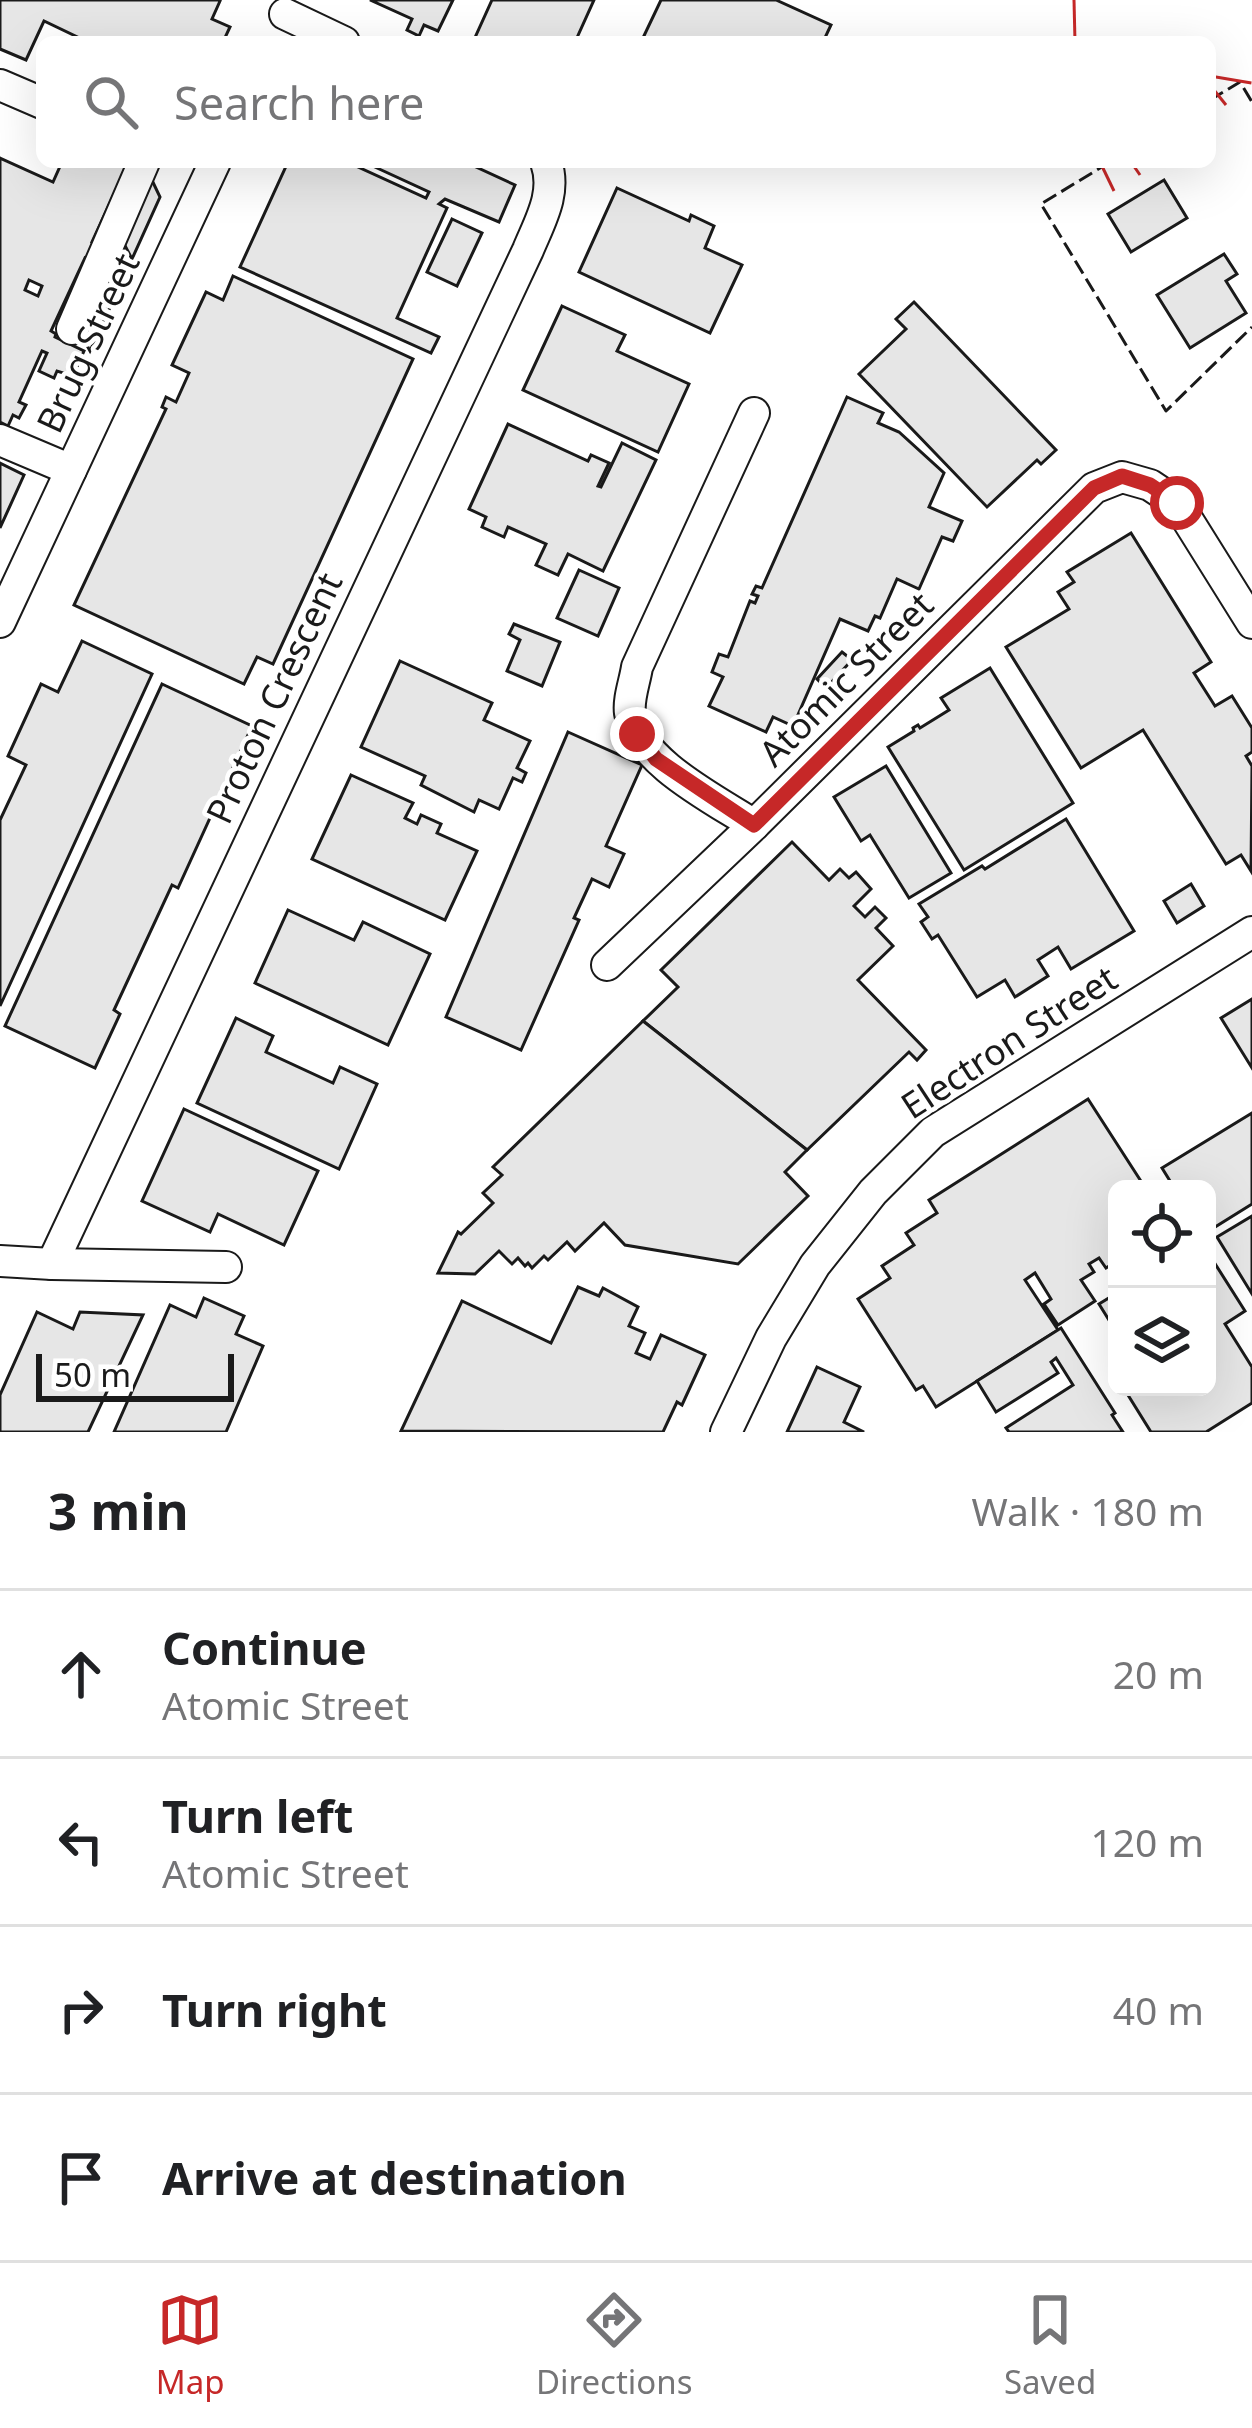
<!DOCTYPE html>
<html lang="en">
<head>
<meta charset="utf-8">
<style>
  body { margin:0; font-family:"Noto Sans",sans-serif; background:#f2f2f2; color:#202124 }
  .controls { position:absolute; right:36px; bottom:36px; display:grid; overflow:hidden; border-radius:18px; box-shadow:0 12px 48px #0002 }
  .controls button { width:108px; height:108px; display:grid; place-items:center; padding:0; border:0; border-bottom:3px solid #e0e0e0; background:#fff; color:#202124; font:60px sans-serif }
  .scale { position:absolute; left:36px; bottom:30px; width:198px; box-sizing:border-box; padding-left:12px; border:6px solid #1a1a1a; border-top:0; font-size:33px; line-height:42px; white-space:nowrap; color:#1a1a1a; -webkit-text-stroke:9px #fff; paint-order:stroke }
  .stop { position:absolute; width:36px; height:36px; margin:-27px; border:9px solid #c62828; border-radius:50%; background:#fff }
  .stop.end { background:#c62828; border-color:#fff; box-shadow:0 3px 12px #0008 }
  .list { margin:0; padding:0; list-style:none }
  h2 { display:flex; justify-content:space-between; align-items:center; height:156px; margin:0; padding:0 48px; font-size:51px }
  h2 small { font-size:39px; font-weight:400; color:#757577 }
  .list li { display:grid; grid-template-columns:78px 1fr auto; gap:36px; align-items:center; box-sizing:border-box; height:168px; padding:0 48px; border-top:3px solid #e0e0e0 }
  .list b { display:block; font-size:45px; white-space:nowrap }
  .list p { margin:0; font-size:39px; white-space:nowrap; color:#757577 }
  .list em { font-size:39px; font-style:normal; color:#757577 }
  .icon { flex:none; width:66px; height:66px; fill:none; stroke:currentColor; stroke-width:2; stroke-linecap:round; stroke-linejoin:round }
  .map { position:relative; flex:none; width:1252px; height:1432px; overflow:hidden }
  .search { position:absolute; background:#fff; box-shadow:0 12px 48px #0002; left:36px; right:36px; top:36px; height:132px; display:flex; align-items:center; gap:30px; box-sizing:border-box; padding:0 42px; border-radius:18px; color:#757577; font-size:45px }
  .sheet { height:828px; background:#fff }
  nav { display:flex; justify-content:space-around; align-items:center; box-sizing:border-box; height:168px; border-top:3px solid #e0e0e0; background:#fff; font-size:33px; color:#757577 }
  nav a { display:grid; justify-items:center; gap:6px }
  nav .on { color:#c62828 }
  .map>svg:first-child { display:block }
  .building { fill:#e6e6e6; stroke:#1a1a1a; stroke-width:3; fill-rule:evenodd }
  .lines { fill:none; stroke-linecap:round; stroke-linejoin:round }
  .minor-casing { stroke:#1a1a1a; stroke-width:34 }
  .minor { stroke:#fff; stroke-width:30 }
  .fence { stroke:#1a1a1a; stroke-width:3; stroke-dasharray:15 6; stroke-linecap:butt }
  .power { stroke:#c62828; stroke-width:3; stroke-dasharray:42 9 6 9; stroke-linecap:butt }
  .route { stroke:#c62828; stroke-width:15 }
  .labels { text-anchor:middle; stroke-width:9; stroke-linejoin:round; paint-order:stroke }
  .street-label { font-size:36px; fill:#1a1a1a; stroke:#fff }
</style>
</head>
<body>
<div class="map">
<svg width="1252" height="1432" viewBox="0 0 1252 1432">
  <rect width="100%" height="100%" fill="#fff"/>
  <g class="building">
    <polygon points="0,0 218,0 220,1 212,19 230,27 223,42 88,42 44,21 26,60 0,49"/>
    <polygon points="370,0 453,0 438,31 424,25 419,36 407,30 412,19"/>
    <polygon points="492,0 594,0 575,42 473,42"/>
    <polygon points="661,0 776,0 831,25 823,42 641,42"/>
    <path d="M 0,158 L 53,182 L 62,162 L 119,162 L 127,166 L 92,242 L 97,244 L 90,261 L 85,258 L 51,331 L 56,334 L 55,337 L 84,351 L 73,376 L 57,371 L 54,378 L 39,371 L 47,353 L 42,351 L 19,402 L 26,405 L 19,418 L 13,415 L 8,426 L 0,422 ZM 29,280 L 42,286 L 38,296 L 25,290 Z"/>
    <polygon points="288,162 358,162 356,166 426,198 429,192 364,162 465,162 515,185 499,222 445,199 439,204 447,208 397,318 439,337 431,353 240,267"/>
    <polygon points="150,176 160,197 132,259 121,238"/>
    <polygon points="1164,180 1187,218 1131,252 1108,214"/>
    <polygon points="617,188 689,221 691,215 714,226 705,248 742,265 710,333 579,272"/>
    <polygon points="452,219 482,233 457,286 427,272"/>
    <polygon points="1224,254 1237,274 1226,281 1246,313 1190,348 1157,295"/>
    <polygon points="108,266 119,288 90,351 79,331"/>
    <polygon points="233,276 413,359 273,664 257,657 244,684 74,605 166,409 162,407 166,397 176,402 189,373 172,365 206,292 223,300"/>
    <polygon points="914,302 1056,450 1041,464 1037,460 987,507 859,374 906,329 896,319"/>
    <polygon points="562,306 625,335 617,351 689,384 658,452 523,390"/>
    <polygon points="847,397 883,413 878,423 899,432 944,473 929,507 962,521 953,541 942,537 919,589 897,579 880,618 875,616 868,631 840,619 793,726 773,717 766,732 709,706 723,677 712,672 719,654 728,657 750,601 755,603 758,596 752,594 756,586 762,588"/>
    <polygon points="508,424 588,461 591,455 609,463 598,486 601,487 622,443 656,460 603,571 568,554 558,575 536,565 546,544 508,527 504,537 482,527 486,517 469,509"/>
    <polygon points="0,463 24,475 0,528"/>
    <polygon points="1131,533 1211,662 1194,673 1215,706 1232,696 1252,728 1252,752 1246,756 1252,766 1251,871 1241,855 1226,864 1143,730 1081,768 1006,647 1069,609 1058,592 1074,582 1067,572"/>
    <polygon points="579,570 619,588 598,636 557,618"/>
    <polygon points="514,624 560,642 542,686 507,671 520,640 509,634"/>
    <polygon points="82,641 152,674 0,1006 0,820 26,765 8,756 41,684 58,692"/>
    <polygon points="842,652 852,660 826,688 817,679"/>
    <polygon points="400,661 492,703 484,720 530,741 517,768 526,773 522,782 513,778 499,809 479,800 474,812 421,785 425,776 361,747"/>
    <polygon points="990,668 1073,803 964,870 888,747 914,731 913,728 918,725 920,728 949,710 941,698"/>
    <polygon points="162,684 252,726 178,888 172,885 114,1010 120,1014 95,1068 5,1026"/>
    <polygon points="568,732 642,765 606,846 624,854 609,887 592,879 574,918 579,920 521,1050 446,1017"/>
    <polygon points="886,766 951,873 909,898 870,835 861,841 834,797"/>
    <polygon points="351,775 413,803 405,818 417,824 421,815 441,824 437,833 477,851 445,920 312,859"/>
    <polygon points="1066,819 1134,931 1071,969 1058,947 1038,960 1048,976 1015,997 1005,980 977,997 938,935 932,939 921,922 928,917 919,904 982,866 985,869"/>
    <polygon points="792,842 829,880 840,869 849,878 856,872 871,889 854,906 865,917 875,907 886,918 876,928 893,946 858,980 926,1050 917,1060 909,1052 807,1150 643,1021 678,987 661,970"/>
    <polygon points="1191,884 1204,906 1177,923 1164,901"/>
    <polygon points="288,910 354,940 363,922 430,954 388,1045 255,983"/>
    <polygon points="1252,999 1252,1068 1221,1018"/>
    <polygon points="236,1018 273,1036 266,1052 333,1083 340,1067 377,1084 339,1169 197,1103"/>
    <polygon points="643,1021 807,1150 785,1172 808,1196 738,1264 625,1245 604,1223 575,1251 567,1242 548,1260 544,1256 532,1268 528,1263 525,1266 518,1258 512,1264 499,1251 475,1274 438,1273 458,1232 461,1234 493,1203 483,1193 502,1175 493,1167"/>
    <polygon points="1088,1099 1146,1189 1117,1189 1117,1261 1106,1268 1099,1258 1089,1264 1094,1272 1081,1280 1095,1301 1058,1325 1044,1304 1051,1299 1035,1273 1025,1280 1058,1330 936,1407 923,1386 916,1390 858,1299 890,1278 882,1266 914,1245 906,1233 937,1213 929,1200"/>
    <polygon points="184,1109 318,1171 284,1245 218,1214 210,1232 142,1201"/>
    <polygon points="1252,1113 1252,1204 1207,1232 1207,1189 1175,1189 1162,1168"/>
    <polygon points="1252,1216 1252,1294 1217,1237"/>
    <polygon points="1207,1251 1245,1311 1225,1324 1252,1367 1252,1403 1206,1432 1151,1432 1123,1387 1207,1387"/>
    <polygon points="578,1287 599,1296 603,1288 638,1307 629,1326 645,1333 636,1353 650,1359 661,1335 705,1355 682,1405 677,1402 663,1432 401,1431 462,1301 551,1343"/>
    <polygon points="1117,1293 1117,1333 1099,1304"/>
    <polygon points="204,1298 244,1316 236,1334 263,1346 226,1432 114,1432 170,1305 196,1317"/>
    <polygon points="37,1312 73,1329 80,1312 143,1315 88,1432 0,1432 0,1395"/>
    <polygon points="1061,1328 1115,1413 1112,1415 1123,1432 1009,1432 1006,1428 1073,1385 1056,1358 1051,1362 1058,1373 996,1412 977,1381"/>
    <polygon points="817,1367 860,1387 844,1422 864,1432 787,1432"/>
  </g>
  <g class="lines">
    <defs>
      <g id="minor">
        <polyline points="285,14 344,42"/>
        <polyline points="0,85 42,103"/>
        <polyline points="72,329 144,162"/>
        <path d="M 754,413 L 637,667 C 635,681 628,699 630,713 C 638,762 716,800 754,825"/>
        <polyline points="0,440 71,470"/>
        <polyline points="0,622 215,162"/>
        <polyline points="607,965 754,825 1094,488 1122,477 1150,485 1177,503 1252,623"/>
        <polyline points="0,1261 52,1264 226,1267"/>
        <path d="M 52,1264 L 528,250 C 540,221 557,193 546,162"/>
        <polyline points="726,1432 771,1338 815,1265 873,1192 933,1132 1252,932"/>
      </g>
    </defs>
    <use href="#minor" class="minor-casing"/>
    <use href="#minor" class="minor"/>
    <g class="fence">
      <polyline points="1210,100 1240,82 1252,102"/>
      <polyline points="1110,162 1041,204 1166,411 1252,327"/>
    </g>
    <g class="power">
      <polyline points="1074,0 1075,42"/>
      <polyline points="1210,76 1252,83"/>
      <polyline points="1210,85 1226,105"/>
      <polyline points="1100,162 1114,191"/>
      <polyline points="1131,162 1140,175"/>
    </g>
  </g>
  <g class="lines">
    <polyline class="route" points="637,734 656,759 754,825 1094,488 1122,476 1150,485 1177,503"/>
  </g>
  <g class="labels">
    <g class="street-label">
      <text transform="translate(88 343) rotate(-65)" y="13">Brug Street</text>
      <text transform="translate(846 679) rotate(-45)" y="13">Atomic Street</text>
      <text transform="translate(274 698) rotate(-65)" y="13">Proton Crescent</text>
      <text transform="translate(1009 1042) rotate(-33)" y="13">Electron Street</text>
    </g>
  </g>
</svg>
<div class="controls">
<button><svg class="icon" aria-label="locate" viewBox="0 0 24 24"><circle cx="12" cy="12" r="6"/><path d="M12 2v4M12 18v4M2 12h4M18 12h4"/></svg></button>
<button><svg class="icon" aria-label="layers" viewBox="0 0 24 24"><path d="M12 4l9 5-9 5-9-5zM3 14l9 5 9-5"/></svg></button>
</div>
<div class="scale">50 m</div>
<div class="stop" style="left:1177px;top:503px"></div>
<div class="stop end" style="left:637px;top:734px"></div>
<div class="search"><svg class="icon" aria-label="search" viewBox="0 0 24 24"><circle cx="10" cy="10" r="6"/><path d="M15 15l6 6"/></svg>Search here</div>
</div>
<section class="sheet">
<h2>3 min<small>Walk · 180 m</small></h2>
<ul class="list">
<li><svg class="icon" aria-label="ahead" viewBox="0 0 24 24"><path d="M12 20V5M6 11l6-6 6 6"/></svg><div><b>Continue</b><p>Atomic Street</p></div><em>20 m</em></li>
<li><svg class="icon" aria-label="left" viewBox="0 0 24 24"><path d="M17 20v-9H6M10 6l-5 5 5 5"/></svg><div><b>Turn left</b><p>Atomic Street</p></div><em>120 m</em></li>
<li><svg class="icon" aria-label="right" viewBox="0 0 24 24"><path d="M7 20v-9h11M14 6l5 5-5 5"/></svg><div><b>Turn right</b></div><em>40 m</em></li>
<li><svg class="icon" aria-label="arrive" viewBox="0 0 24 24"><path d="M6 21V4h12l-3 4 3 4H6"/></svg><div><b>Arrive at destination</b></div></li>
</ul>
</section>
<nav>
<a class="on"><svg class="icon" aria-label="map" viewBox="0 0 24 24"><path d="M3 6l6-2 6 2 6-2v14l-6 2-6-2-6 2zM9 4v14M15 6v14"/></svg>Map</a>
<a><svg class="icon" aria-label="directions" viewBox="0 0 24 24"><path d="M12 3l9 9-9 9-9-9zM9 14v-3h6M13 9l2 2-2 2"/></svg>Directions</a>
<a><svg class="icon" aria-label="saved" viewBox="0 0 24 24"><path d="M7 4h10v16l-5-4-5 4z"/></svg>Saved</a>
</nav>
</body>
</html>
